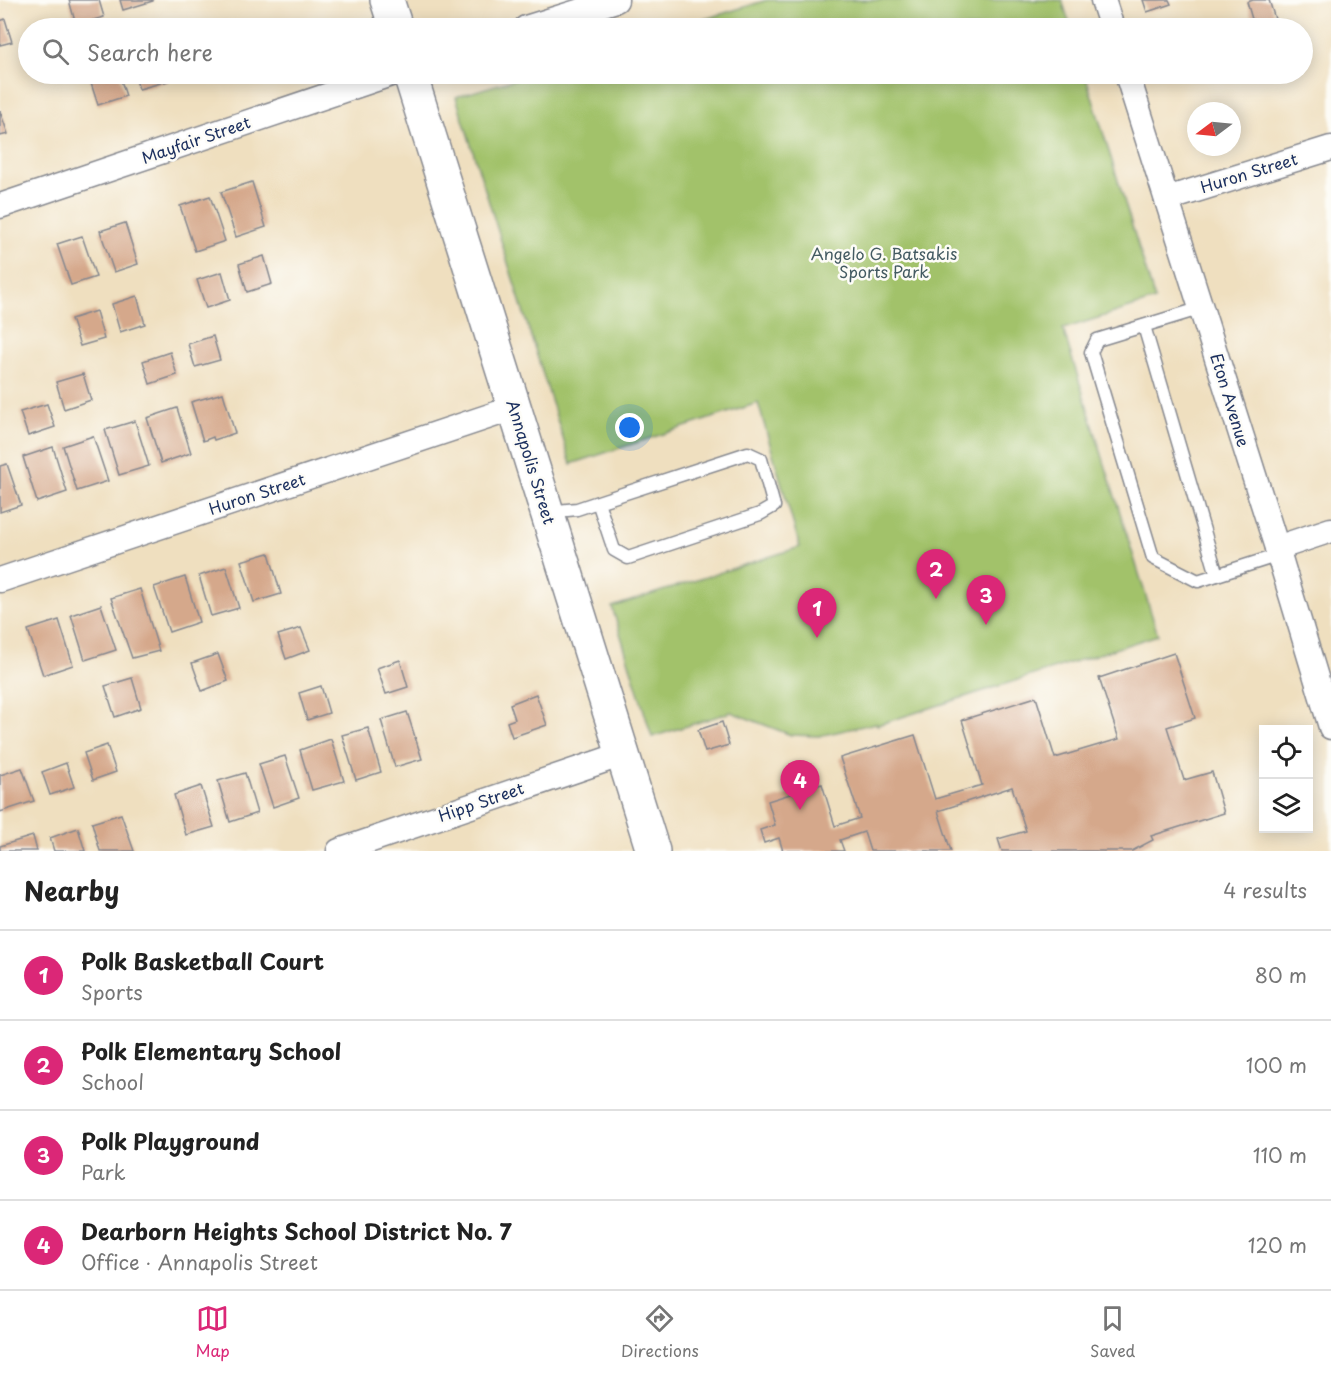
<!DOCTYPE html>
<html lang="en">
<head>
<meta charset="utf-8">
<style>
  body { margin:0; font-family:"Playpen Sans",sans-serif; background:#f6f6f6; color:#222 }
  .controls { position:absolute; right:18px; bottom:18px; display:grid; overflow:hidden; border-radius:0px; box-shadow:0 3px 15px #0003 }
  .controls button { width:54px; height:54px; display:grid; place-items:center; padding:0; border:0; border-bottom:2px solid #e0e0e0; background:#fff; color:#222; font:30px sans-serif }
  .compass { position:absolute; left:1187px; top:102px; width:54px; height:54px; border-radius:50%; background:#fff; box-shadow:0 3px 15px #0003; rotate:254deg }
  .you { position:absolute; left:630px; top:428px; width:21px; height:21px; margin:-15px; border:4px solid #fff; border-radius:50%; background:#1a73e8; box-shadow:0 0 0 9px #1a73e833 }
  .badge { display:grid; place-items:center; width:39px; height:39px; border-radius:50%; background:#db2777; color:#fff; font-size:20px; font-weight:700 }
  .pin { position:absolute; translate:-50% -50px; filter:drop-shadow(0 2px 3px #0008) }
  .pin::after { content:''; position:absolute; top:32px; width:21px; height:18px; background:inherit; clip-path:polygon(0 0,100% 0,50% 100%) }
  .list { margin:0; padding:0; list-style:none }
  h2 { display:flex; justify-content:space-between; align-items:center; height:78px; margin:0; padding:0 24px; font-size:26px }
  h2 small { font-size:20px; font-weight:400; color:#767676 }
  .list li { display:grid; grid-template-columns:39px 1fr auto; gap:18px; align-items:center; box-sizing:border-box; height:90px; padding:0 24px; border-top:2px solid #e0e0e0 }
  .list b { display:block; font-size:22px; white-space:nowrap }
  .list p { margin:0; font-size:20px; white-space:nowrap; color:#767676 }
  .list em { font-size:20px; font-style:normal; color:#767676 }
  .icon { flex:none; width:33px; height:33px; fill:none; stroke:currentColor; stroke-width:2; stroke-linecap:round; stroke-linejoin:round }
  .map { position:relative; flex:none; width:1331px; height:851px; overflow:hidden }
  .search { position:absolute; background:#fff; box-shadow:0 3px 15px #0003; left:18px; right:18px; top:18px; height:66px; display:flex; align-items:center; gap:15px; box-sizing:border-box; padding:0 21px; border-radius:33px; color:#767676; font-size:22px }
  .sheet { height:438px; background:#fff }
  nav { display:flex; justify-content:space-around; align-items:center; box-sizing:border-box; height:84px; border-top:2px solid #e0e0e0; background:#fff; font-size:16px; color:#767676 }
  nav a { display:grid; justify-items:center; gap:3px }
  nav .on { color:#db2777 }
  .map>svg:first-child { display:block }
  .green { fill:#a2c26a; stroke:#5e7864; stroke-width:1.5 }
  .building { fill:#d5a88b }
  .lines { fill:none; stroke-linecap:round; stroke-linejoin:round }
  .lane-casing { stroke:#85878e; stroke-width:15 }
  .street-casing { stroke:#85878e; stroke-width:27 }
  .secondary-casing { stroke:#85878e; stroke-width:36 }
  .lane { stroke:#fff; stroke-width:12 }
  .street { stroke:#fff; stroke-width:24 }
  .secondary { stroke:#fff; stroke-width:33 }
  .labels { text-anchor:middle; stroke-width:5; stroke-linejoin:round; paint-order:stroke }
  .street-label { font-size:16px; fill:#1b2f5e; stroke:#fdfcf7 }
  .park-label { font-size:16px; fill:#445b62; stroke:#fdfcf7 }
</style>
</head>
<body>
<div class="map">
<svg width="1331" height="851" viewBox="0 0 1331 851">
  <rect width="100%" height="100%" fill="#fdfcf7"/>
  <filter id="ink" filterUnits="userSpaceOnUse"><feTurbulence type="fractalNoise" baseFrequency=".0167" numOctaves="2"/><feDisplacementMap in="SourceGraphic" scale="12" xChannelSelector="R" yChannelSelector="G"/><feConvolveMatrix kernelMatrix="1 2 1 2 8 2 1 2 1" color-interpolation-filters="sRGB"/></filter>
  <filter id="wash" filterUnits="userSpaceOnUse"><feTurbulence type="fractalNoise" baseFrequency=".008" numOctaves="4" result="noise"/><feDisplacementMap in="SourceGraphic" scale="24" xChannelSelector="R" yChannelSelector="G"/><feGaussianBlur stdDeviation="1.35" result="paint"/><feColorMatrix in="noise" values="0 0 0 0 0 0 0 0 0 0 0 0 0 0 0 0 0 1.4 0 .05"/><feComposite in="paint" operator="in"/></filter>
  <g filter="url(#wash)">
    <rect width="100%" height="100%" fill="#efdfbf"/>
    <g class="green">
      <polygon points="767,0 1062,0 1071,28 676,28"/>
      <polygon points="532,74 1085,74 1155,300 1063,329 1158,635 877,725 876,723 819,736 791,735 731,712 652,737 612,607 800,547 758,403 571,464 456,97"/>
    </g>
    <g id="blocks">
      <g class="building">
        <polygon points="69,0 99,0 104,17 76,25"/>
        <polygon points="120,0 153,0 153,1 123,10"/>
        <polygon points="1143,0 1169,0 1171,4 1147,12"/>
        <polygon points="1253,0 1269,0 1275,19 1254,26 1247,2"/>
        <polygon points="5,19 12,42 0,45 0,21"/>
        <polygon points="88,74 119,74 126,96 98,105"/>
        <polygon points="134,74 165,74 168,81 139,89"/>
        <polygon points="179,74 200,74 181,80"/>
        <polygon points="0,111 8,134 0,136"/>
        <polygon points="252,182 266,227 236,237 221,192"/>
        <polygon points="210,196 225,241 195,251 180,206"/>
        <polygon points="125,223 138,264 114,272 100,231"/>
        <polygon points="82,236 96,277 71,285 57,244"/>
        <polygon points="264,256 272,284 247,292 239,264"/>
        <polygon points="222,272 230,300 206,308 197,280"/>
        <polygon points="137,296 145,324 120,332 112,304"/>
        <polygon points="96,311 104,339 80,346 71,319"/>
        <polygon points="213,336 220,360 195,367 188,344"/>
        <polygon points="170,352 177,375 150,384 143,361"/>
        <polygon points="83,374 91,400 64,409 56,382"/>
        <polygon points="223,393 235,433 214,440 213,437 203,441 191,402"/>
        <polygon points="47,404 55,427 28,436 20,412"/>
        <polygon points="177,408 191,453 161,463 147,418"/>
        <polygon points="135,421 149,466 119,475 105,430"/>
        <polygon points="93,436 108,481 77,491 63,446"/>
        <polygon points="53,447 67,492 37,502 23,457"/>
        <polygon points="7,464 21,505 0,512 0,466"/>
        <polygon points="269,553 281,594 254,602 241,561"/>
        <polygon points="226,567 239,608 211,616 199,576"/>
        <polygon points="185,577 199,622 169,632 154,587"/>
        <polygon points="140,589 159,651 132,658 111,598"/>
        <polygon points="101,605 116,650 85,660 71,615"/>
        <polygon points="59,620 73,665 43,675 28,630"/>
        <polygon points="301,628 310,650 286,659 278,635"/>
        <polygon points="1174,653 1195,718 1167,727 1184,780 1212,772 1224,813 1151,836 1153,840 1132,851 1002,851 998,839 1026,831 1012,787 938,811 951,851 870,851 864,832 840,840 844,851 783,851 779,838 764,843 760,830 775,825 768,801 822,784 835,826 860,818 840,758 915,735 935,799 982,785 962,720 1036,697 1055,758 1119,739 1099,678"/>
        <polygon points="218,654 228,681 202,691 192,663"/>
        <polygon points="400,660 408,687 386,694 377,668"/>
        <polygon points="132,678 141,708 115,717 105,686"/>
        <polygon points="321,686 329,713 307,720 299,693"/>
        <polygon points="536,694 547,725 512,737 507,722 515,719 510,704"/>
        <polygon points="407,712 422,759 395,767 381,720"/>
        <polygon points="722,722 729,745 705,752 698,730"/>
        <polygon points="368,728 381,772 356,780 342,735"/>
        <polygon points="331,739 344,781 312,790 300,750"/>
        <polygon points="107,745 116,772 93,780 84,753"/>
        <polygon points="285,756 299,798 273,807 259,764"/>
        <polygon points="66,763 74,787 50,795 42,772"/>
        <polygon points="22,768 34,801 0,812 0,775"/>
        <polygon points="245,773 257,813 230,822 218,781"/>
        <polygon points="201,786 214,827 186,835 174,795"/>
        <polygon points="121,814 134,851 100,851 92,823"/>
        <polygon points="78,828 85,851 54,851 50,838"/>
        <polygon points="33,836 37,851 0,851 0,846"/>
      </g>
    </g>
  </g>
  <g filter="url(#ink)">
    <use href="#blocks" fill-opacity="0" stroke="#85878e" stroke-width="1.5"/>
    <g class="lines">
      <defs>
        <g id="lane">
          <polyline points="1202,308 1097,340 1091,352 1153,558 1198,581 1279,555"/>
          <polyline points="1144,326 1217,575"/>
          <polyline points="548,512 577,509 598,502 748,453 761,459 774,506 760,514 628,558 614,550 598,502"/>
        </g>
        <g id="street">
          <polyline points="1103,0 1112,28"/>
          <polyline points="526,28 616,0"/>
          <polyline points="1127,74 1277,548 1331,727"/>
          <polyline points="1167,199 1331,148"/>
          <polyline points="0,206 391,74"/>
          <polyline points="1277,548 1331,530"/>
          <polyline points="0,580 514,408"/>
          <polyline points="339,851 623,754"/>
        </g>
        <g id="secondary">
          <polyline points="387,0 396,28"/>
          <polyline points="410,74 653,851"/>
        </g>
      </defs>
      <use href="#lane" class="lane-casing"/>
      <use href="#street" class="street-casing"/>
      <use href="#secondary" class="secondary-casing"/>
      <use href="#lane" class="lane"/>
      <use href="#street" class="street"/>
      <use href="#secondary" class="secondary"/>
    </g>
  </g>
  <g class="labels">
    <g class="street-label">
      <text transform="translate(196 140) rotate(-19)" y="6">Mayfair Street</text>
      <text transform="translate(1249 173) rotate(-17)" y="6">Huron Street</text>
      <text transform="translate(1230 400) rotate(73)" y="6">Eton Avenue</text>
      <text transform="translate(531 462) rotate(73)" y="6">Annapolis Street</text>
      <text transform="translate(257 494) rotate(-18)" y="6">Huron Street</text>
      <text transform="translate(481 802) rotate(-19)" y="6">Hipp Street</text>
    </g>
    <g class="park-label">
      <text x="884" y="260">Angelo G. Batsakis<tspan x="884" dy="18">Sports Park</tspan></text>
    </g>
  </g>
</svg>
<div class="controls">
<button><svg class="icon" aria-label="locate" viewBox="0 0 24 24"><circle cx="12" cy="12" r="6"/><path d="M12 2v4M12 18v4M2 12h4M18 12h4"/></svg></button>
<button><svg class="icon" aria-label="layers" viewBox="0 0 24 24"><path d="M12 4l9 5-9 5-9-5zM3 14l9 5 9-5"/></svg></button>
</div>
<svg class="compass" viewBox="-18 -18 36 36"><path d="M0-13l5 13h-10z" fill="#e53935"/><path d="M0 13l5-13h-10z" fill="#767676"/></svg>
<div class="you"></div>
<div class="pin badge" style="left:817px;top:638px">1</div>
<div class="pin badge" style="left:936px;top:599px">2</div>
<div class="pin badge" style="left:986px;top:625px">3</div>
<div class="pin badge" style="left:800px;top:810px">4</div>
<div class="search"><svg class="icon" aria-label="search" viewBox="0 0 24 24"><circle cx="10" cy="10" r="6"/><path d="M15 15l6 6"/></svg>Search here</div>
</div>
<section class="sheet">
<h2>Nearby<small>4 results</small></h2>
<ul class="list">
<li><span class="badge">1</span><div><b>Polk Basketball Court</b><p>Sports</p></div><em>80 m</em></li>
<li><span class="badge">2</span><div><b>Polk Elementary School</b><p>School</p></div><em>100 m</em></li>
<li><span class="badge">3</span><div><b>Polk Playground</b><p>Park</p></div><em>110 m</em></li>
<li><span class="badge">4</span><div><b>Dearborn Heights School District No. 7</b><p>Office · Annapolis Street</p></div><em>120 m</em></li>
</ul>
</section>
<nav>
<a class="on"><svg class="icon" aria-label="map" viewBox="0 0 24 24"><path d="M3 6l6-2 6 2 6-2v14l-6 2-6-2-6 2zM9 4v14M15 6v14"/></svg>Map</a>
<a><svg class="icon" aria-label="directions" viewBox="0 0 24 24"><path d="M12 3l9 9-9 9-9-9zM9 14v-3h6M13 9l2 2-2 2"/></svg>Directions</a>
<a><svg class="icon" aria-label="saved" viewBox="0 0 24 24"><path d="M7 4h10v16l-5-4-5 4z"/></svg>Saved</a>
</nav>
</body>
</html>
